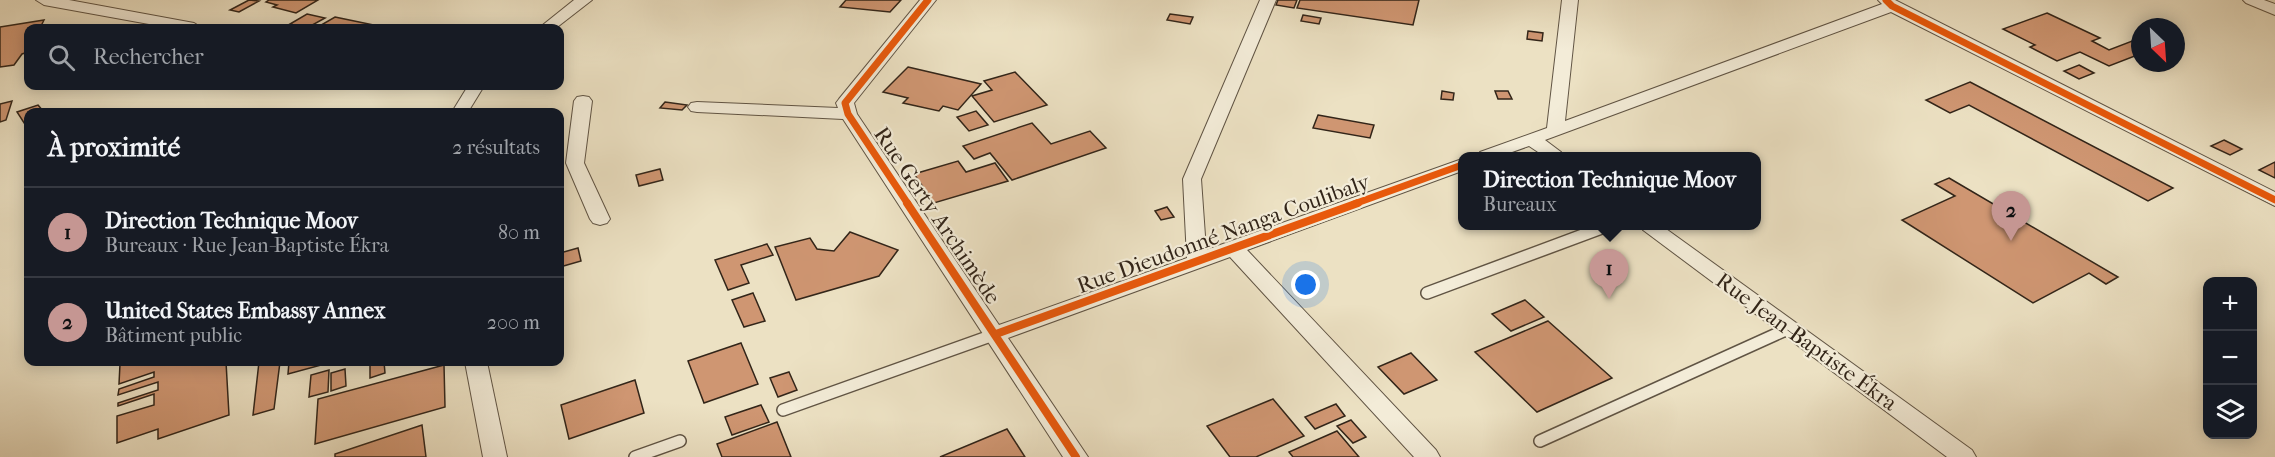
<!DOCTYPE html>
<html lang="fr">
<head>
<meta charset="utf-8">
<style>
  body { margin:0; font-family:"IM FELL French Canon",serif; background:#242831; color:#f1f3f6 }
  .controls { position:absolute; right:18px; bottom:18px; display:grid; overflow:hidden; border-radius:12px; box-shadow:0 3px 15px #0003 }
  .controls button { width:54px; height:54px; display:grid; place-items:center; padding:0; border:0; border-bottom:2px solid #363941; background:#171b24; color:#f1f3f6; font:30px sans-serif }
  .compass { position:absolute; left:2131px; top:18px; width:54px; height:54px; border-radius:50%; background:#171b24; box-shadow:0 3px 15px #0003; rotate:155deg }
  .you { position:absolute; left:1306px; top:285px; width:21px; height:21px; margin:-15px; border:4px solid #fff; border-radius:50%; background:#1a73e8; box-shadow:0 0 0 9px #1a73e833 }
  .badge { display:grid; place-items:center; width:39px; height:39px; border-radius:50%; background:#c59692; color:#111; font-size:20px; font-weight:700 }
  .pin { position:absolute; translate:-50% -50px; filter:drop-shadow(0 2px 3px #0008) }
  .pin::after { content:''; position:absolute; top:32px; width:21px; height:18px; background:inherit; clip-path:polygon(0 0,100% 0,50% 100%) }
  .popup { position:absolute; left:1458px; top:152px; width:303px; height:78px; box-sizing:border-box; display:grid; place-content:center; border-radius:12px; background:#171b24; filter:drop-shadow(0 2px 4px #0005); font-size:20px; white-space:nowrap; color:#9ea1a6 }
  .popup b { font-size:22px; color:#f1f3f6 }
  .popup::after { content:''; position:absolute; left:50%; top:100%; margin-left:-12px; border:12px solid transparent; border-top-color:#171b24 }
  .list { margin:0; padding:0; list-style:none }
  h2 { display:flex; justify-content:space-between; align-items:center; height:78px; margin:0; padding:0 24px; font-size:26px }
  h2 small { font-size:20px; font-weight:400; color:#9ea1a6 }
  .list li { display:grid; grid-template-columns:39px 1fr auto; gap:18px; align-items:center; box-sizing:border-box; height:90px; padding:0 24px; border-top:2px solid #363941 }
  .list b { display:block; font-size:22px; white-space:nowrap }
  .list p { margin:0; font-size:20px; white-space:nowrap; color:#9ea1a6 }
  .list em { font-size:20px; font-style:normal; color:#9ea1a6 }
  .icon { flex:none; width:33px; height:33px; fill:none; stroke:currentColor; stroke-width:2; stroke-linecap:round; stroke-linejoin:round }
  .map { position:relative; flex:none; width:2275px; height:457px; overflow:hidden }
  .search { position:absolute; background:#171b24; box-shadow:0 3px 15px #0003; left:24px; top:24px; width:540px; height:66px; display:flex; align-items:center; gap:15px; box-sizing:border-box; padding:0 21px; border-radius:12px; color:#9ea1a6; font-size:22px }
  .panel { position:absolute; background:#171b24; box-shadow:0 3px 15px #0003; left:24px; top:108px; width:540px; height:258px; border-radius:12px }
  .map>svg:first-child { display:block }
  .building { fill:#cf9672; stroke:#322519; stroke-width:1.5 }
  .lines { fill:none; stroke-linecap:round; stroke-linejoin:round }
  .service-casing { stroke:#605444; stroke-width:14 }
  .minor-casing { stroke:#605444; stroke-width:2 }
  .service { stroke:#f3ecd8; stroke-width:11 }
  .minor { fill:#f3ecd8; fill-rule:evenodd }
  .cycleway-far1-casing { stroke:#f3ecd8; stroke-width:10 }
  .cycleway-casing { stroke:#f3ecd8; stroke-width:12 }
  .cycleway-far1 { stroke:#e8590c; stroke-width:7 }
  .cycleway { stroke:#e8590c; stroke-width:8 }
  .labels { text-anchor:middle; stroke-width:4.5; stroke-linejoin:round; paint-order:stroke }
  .street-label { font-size:22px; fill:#322519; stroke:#f3ecd8 }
</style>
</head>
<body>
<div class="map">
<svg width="2275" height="457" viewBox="0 0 2275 457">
  <rect width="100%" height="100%" fill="#ece1c3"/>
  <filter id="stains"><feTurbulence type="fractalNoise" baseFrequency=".00333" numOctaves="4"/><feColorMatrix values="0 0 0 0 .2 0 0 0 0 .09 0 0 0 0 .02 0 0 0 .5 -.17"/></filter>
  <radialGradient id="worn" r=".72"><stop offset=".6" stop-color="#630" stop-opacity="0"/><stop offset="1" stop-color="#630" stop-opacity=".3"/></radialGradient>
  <g class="building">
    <polygon points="249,0 259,1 239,12 230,10"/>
    <polygon points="269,0 318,0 296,13 273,7 277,5 266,2"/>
    <polygon points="846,0 901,0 890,12 840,7"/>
    <polygon points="1278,0 1297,0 1294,8 1276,5"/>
    <polygon points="1300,0 1419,0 1413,25 1297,8"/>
    <polygon points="2047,13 2100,38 2092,41 2109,50 2140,38 2140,54 2109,66 2080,52 2057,61 2030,47 2035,45 2003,29"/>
    <polygon points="307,14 325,18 307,28 290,24"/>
    <polygon points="1170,14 1193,17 1190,24 1167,20"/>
    <polygon points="1303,15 1321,18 1319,24 1301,21"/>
    <polygon points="335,17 388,28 316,28"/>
    <polygon points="44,20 40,28 28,28 28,52 22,54 14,65 0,67 0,27"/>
    <polygon points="1528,31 1543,33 1542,41 1527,39"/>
    <polygon points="2079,65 2094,73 2079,79 2064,71"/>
    <polygon points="908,67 981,84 958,110 943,106 939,111 903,103 908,98 883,92"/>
    <polygon points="1015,72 1047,105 994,122 972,96 992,90 984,81"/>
    <polygon points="1970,82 2173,188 2148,201 1969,105 1950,113 1926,100"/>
    <polygon points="1442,91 1454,93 1453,100 1441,99"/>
    <polygon points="1495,91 1508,91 1512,99 1498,99"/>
    <polygon points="12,101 6,120 0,122 0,104"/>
    <polygon points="665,102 687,105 682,110 660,108"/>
    <polygon points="38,105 44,112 28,112 28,129 17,112"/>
    <polygon points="976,111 988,125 969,131 957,117"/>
    <polygon points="1318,115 1374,125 1370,138 1313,128"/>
    <polygon points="1032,123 1051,144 1090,131 1106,148 1012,180 990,153 974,159 963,146"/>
    <polygon points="2224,140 2242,149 2230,155 2211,146"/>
    <polygon points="958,161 966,172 995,163 1008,181 934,203 914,174"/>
    <polygon points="2275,162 2275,178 2259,170"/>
    <polygon points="660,169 663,180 639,186 636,175"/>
    <polygon points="1949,178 2118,277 2106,284 2089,273 2033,303 1902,220 1955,196 1935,184"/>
    <polygon points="1167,207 1174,217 1161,220 1155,211"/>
    <polygon points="850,232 898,250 879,276 796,300 775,247 810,238 817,249 834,251"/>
    <polygon points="767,244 773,255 741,265 749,283 728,290 715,260"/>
    <polygon points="578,248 581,261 560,267 560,253"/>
    <polygon points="753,293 765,321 744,327 732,300"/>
    <polygon points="1525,300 1544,317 1511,331 1492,314"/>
    <polygon points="1548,321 1612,378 1537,412 1475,352"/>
    <polygon points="741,343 758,384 704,403 688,361"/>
    <polygon points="1411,353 1437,380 1404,394 1378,367"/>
    <polygon points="129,362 226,362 229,415 158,439 158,429 117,443 117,416 154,405 154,394 118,406 118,403 158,390 158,382 118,395 119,389 154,377 154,372 119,384 120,364"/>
    <polygon points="259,362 280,362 274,409 253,415"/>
    <polygon points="289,362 325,362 325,364 288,374"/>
    <polygon points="370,362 384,362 385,373 370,378"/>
    <polygon points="444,365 445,407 315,444 318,399"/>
    <polygon points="345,369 346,386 331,391 331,373"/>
    <polygon points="329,370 328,392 309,397 311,375"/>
    <polygon points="789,372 797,390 778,397 770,378"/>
    <polygon points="635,380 644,413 569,439 561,405"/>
    <polygon points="1273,399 1304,436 1256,457 1230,457 1207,426"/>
    <polygon points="1336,404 1345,416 1315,429 1305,417"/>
    <polygon points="761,405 769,422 732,435 725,417"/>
    <polygon points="1351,420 1366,437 1353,443 1337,426"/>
    <polygon points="777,422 791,457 722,457 717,444"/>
    <polygon points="422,425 426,457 335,457 335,454"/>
    <polygon points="1007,429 1025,457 940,457"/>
    <polygon points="1337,431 1359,457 1293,457 1289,452"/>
  </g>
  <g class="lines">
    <defs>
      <g id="service">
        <polyline points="1427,293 1607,226"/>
        <polyline points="783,410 996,334"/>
        <polyline points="1540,441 1790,328"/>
        <polyline points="635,457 680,441"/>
      </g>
      <g id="minor">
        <polygon points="36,0 69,0 194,23 202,28 171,28 44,5"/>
        <polygon points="574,0 592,0 556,28 539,28"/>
        <polygon points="920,0 936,0 854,103 857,114 999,325 1187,258 1183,179 1260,0 1276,0 1201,179 1206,250 1462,159 1462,171 1247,250 1436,450 1440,457 1414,457 1230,257 1008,338 1088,457 1063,457 843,119 697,112 691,111 688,107 691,103 697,102 838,108 836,103 839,99"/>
        <polygon points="1562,0 1578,0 1565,121 1882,4 1878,0 1895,0 2275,192 2275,206 1891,12 1545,140 1561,152 1564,156 1544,156 1529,146 1501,156 1477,156 1480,152 1547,128"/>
        <polygon points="2243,0 2264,0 2275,4 2275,15 2246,3"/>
        <polygon points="468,86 484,86 468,112 452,112"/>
        <polygon points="583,96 589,97 592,101 584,163 610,219 607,223 600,225 593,223 590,219 566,163 574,101 577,97"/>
        <polygon points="1641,226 1662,226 1972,450 1976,457 1947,457 1643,230"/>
        <polygon points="465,362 487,362 507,457 483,457"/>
      </g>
    </defs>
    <use href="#service" class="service-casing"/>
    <use href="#minor" class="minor-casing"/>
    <use href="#service" class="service"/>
    <use href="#minor" class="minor"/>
    <defs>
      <g id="cycleway-far1">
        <polyline points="1886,0 1892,6 2275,200"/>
        <polyline points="908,204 848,114 845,103 928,0"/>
        <polyline points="1354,204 1462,165"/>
      </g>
      <g id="cycleway">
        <polyline points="907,203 1076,457"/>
        <polyline points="996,334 1358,203"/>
      </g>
    </defs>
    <use href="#cycleway-far1" class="cycleway-far1-casing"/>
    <use href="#cycleway" class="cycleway-casing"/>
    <use href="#cycleway-far1" class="cycleway-far1"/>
    <use href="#cycleway" class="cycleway"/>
  </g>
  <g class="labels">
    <g class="street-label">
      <text transform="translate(938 215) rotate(56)" y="8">Rue Gerty Archimède</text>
      <text transform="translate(1223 233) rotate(-20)" y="8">Rue Dieudonné Nanga Coulibaly</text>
      <text transform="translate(1807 341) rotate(36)" y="8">Rue Jean-Baptiste Ékra</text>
    </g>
  </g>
  <rect width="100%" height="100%" filter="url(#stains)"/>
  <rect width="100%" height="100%" fill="url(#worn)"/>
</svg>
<div class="controls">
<button>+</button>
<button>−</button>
<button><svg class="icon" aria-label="layers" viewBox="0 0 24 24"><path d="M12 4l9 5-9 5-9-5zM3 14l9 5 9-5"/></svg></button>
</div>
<svg class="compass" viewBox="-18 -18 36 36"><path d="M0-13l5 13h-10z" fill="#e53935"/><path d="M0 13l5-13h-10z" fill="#9ea1a6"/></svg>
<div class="you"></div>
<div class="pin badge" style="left:1609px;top:299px">1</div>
<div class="popup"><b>Direction Technique Moov</b>Bureaux</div>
<div class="pin badge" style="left:2011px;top:241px">2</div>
<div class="search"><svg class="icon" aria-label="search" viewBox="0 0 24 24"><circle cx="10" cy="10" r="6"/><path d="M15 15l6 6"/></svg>Rechercher</div>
<section class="panel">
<h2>À proximité<small>2 résultats</small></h2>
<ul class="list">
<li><span class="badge">1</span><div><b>Direction Technique Moov</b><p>Bureaux · Rue Jean-Baptiste Ékra</p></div><em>80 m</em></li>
<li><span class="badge">2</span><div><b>United States Embassy Annex</b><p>Bâtiment public</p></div><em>200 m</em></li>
</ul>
</section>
</div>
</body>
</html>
